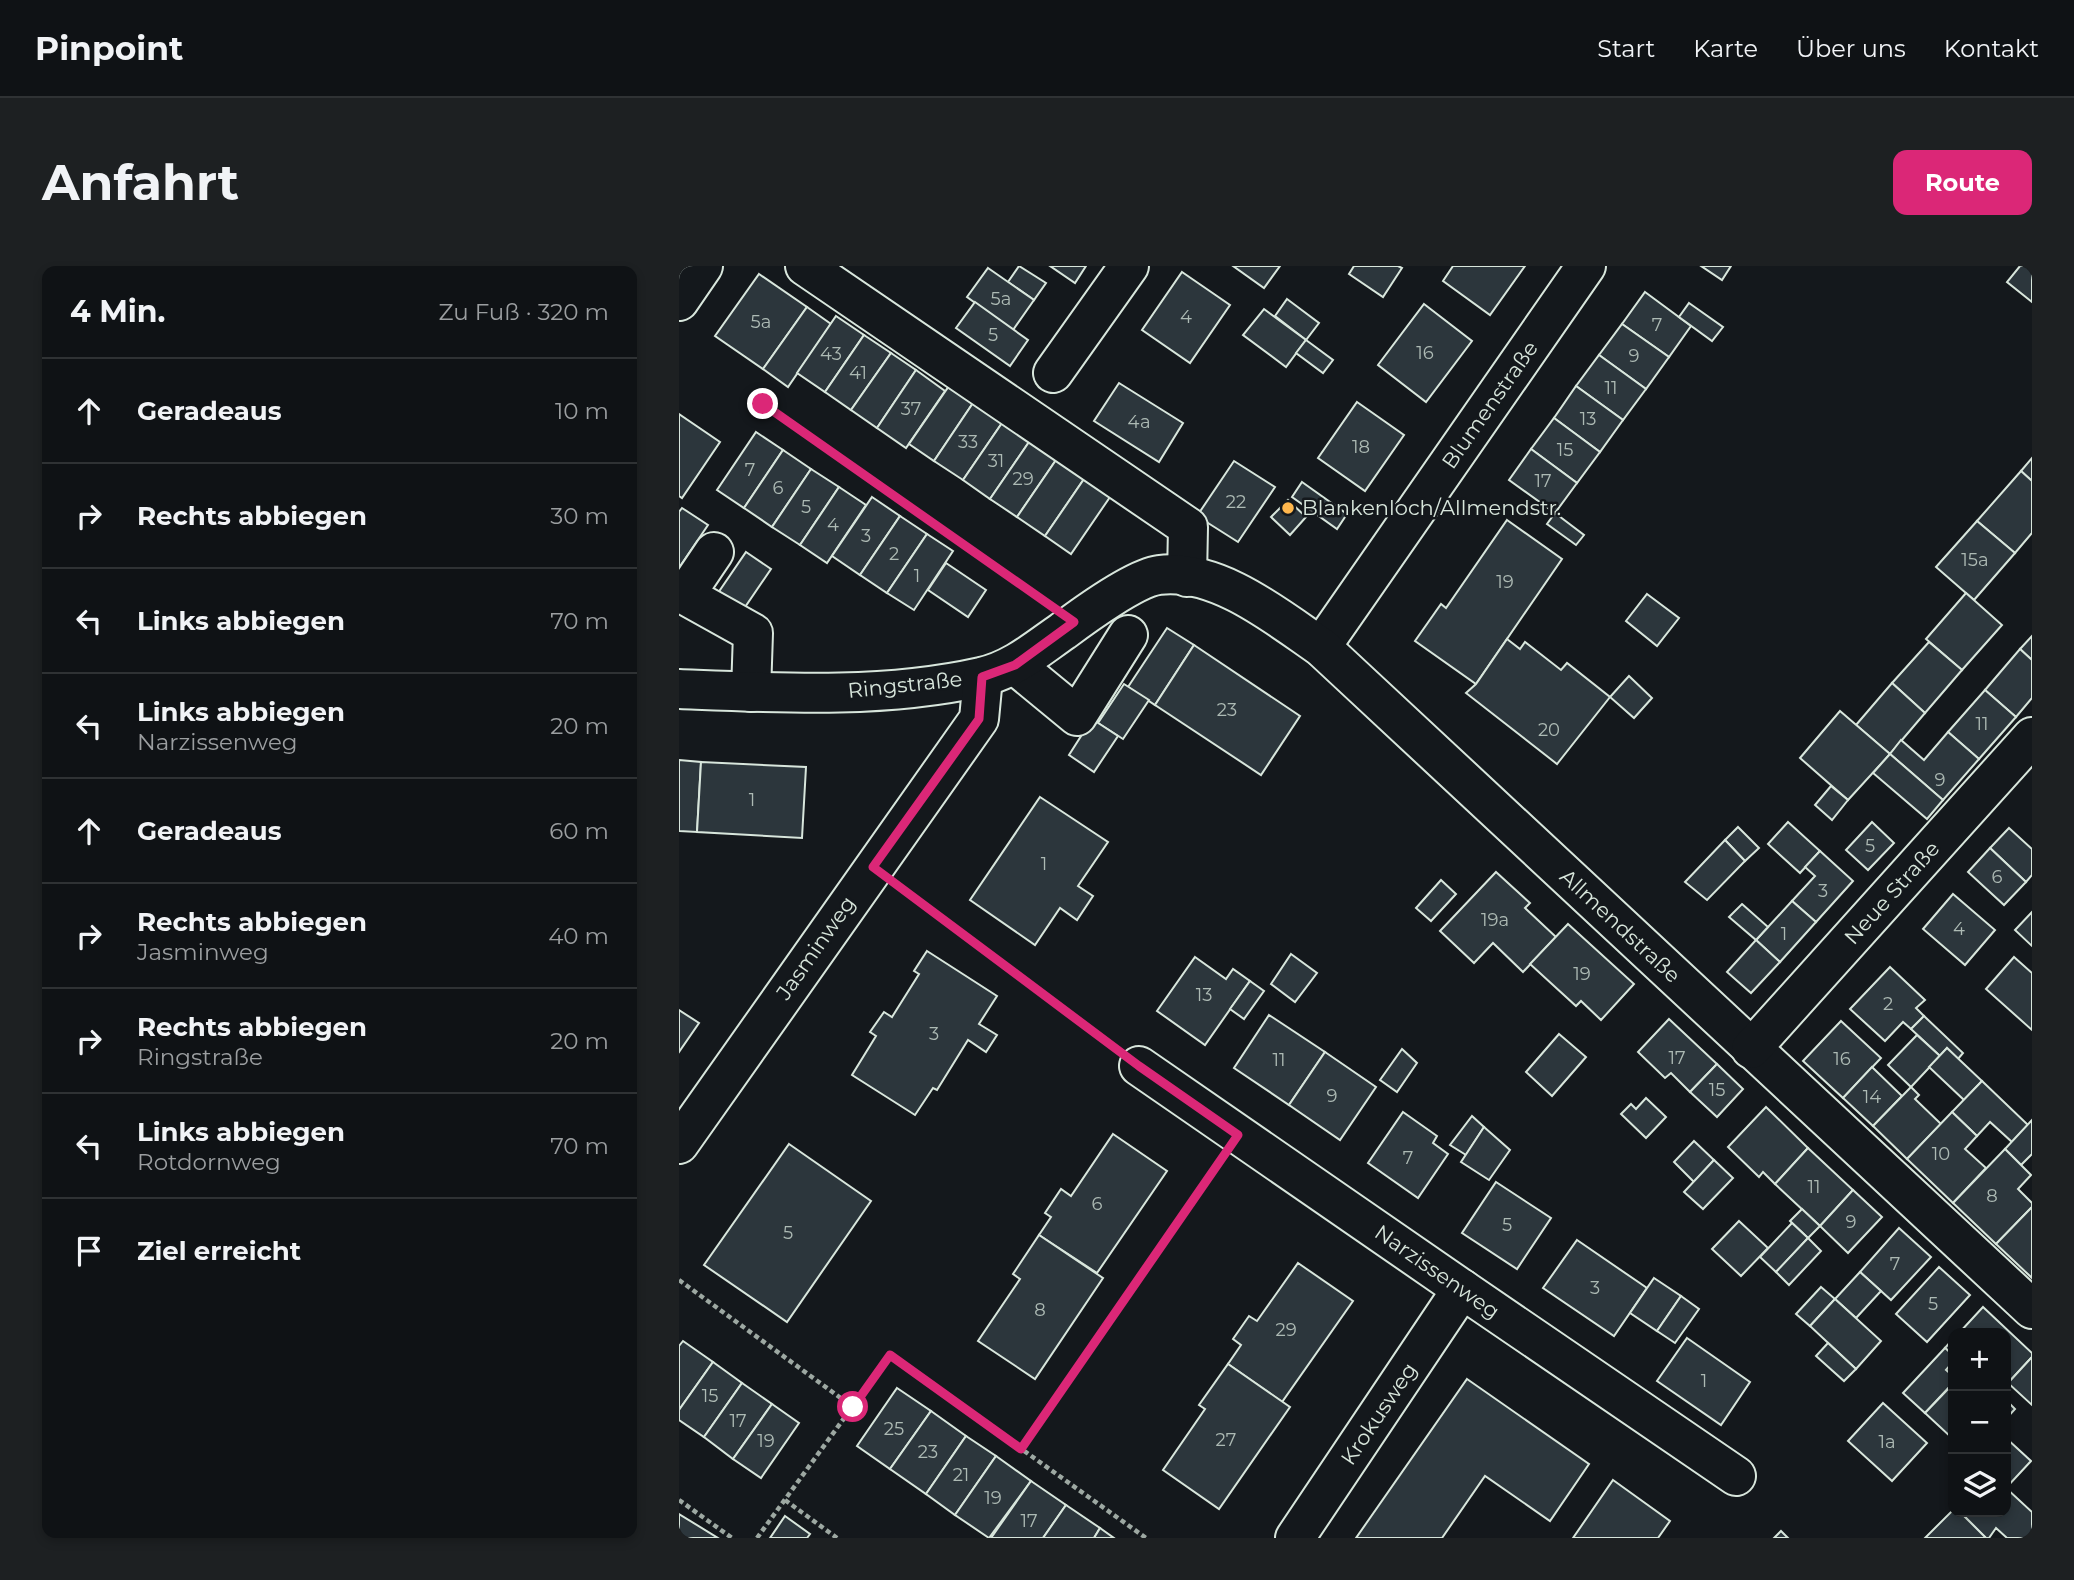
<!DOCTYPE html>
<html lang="de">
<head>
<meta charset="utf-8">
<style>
  body { margin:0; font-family:Montserrat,sans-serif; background:#1d2022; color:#f1f3f6 }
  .controls { position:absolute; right:21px; bottom:21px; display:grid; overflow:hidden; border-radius:14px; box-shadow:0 4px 10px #0003 }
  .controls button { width:63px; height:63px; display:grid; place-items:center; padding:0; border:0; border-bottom:2px solid #2f3234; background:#0f1215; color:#f1f3f6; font:35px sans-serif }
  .stop { position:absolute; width:21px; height:21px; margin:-16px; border:5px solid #db2777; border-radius:50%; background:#fff }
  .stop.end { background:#db2777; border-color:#fff; box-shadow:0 2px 7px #0008 }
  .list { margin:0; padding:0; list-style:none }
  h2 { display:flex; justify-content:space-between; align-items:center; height:91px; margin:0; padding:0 28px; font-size:30px }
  h2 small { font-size:23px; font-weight:400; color:#9b9ea0 }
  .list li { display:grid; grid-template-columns:46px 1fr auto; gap:21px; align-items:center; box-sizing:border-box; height:105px; padding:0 28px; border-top:2px solid #2f3234 }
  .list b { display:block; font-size:26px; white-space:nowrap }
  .list p { margin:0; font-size:23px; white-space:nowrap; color:#9b9ea0 }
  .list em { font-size:23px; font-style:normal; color:#9b9ea0 }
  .icon { flex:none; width:38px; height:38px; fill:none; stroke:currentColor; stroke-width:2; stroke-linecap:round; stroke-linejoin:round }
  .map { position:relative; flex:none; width:1353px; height:1272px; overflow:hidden; border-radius:14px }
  header { display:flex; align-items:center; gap:42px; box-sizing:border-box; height:98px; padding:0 35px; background:#0f1215; border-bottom:2px solid #2f3234 }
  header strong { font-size:33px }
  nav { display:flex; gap:38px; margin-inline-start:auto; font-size:24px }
  .intro { display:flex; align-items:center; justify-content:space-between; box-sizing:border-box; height:168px; padding:0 42px }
  h1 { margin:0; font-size:49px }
  .button { padding:18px 32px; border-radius:14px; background:#db2777; color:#fff; font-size:24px; font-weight:700 }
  main { display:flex; gap:42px; padding:0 42px }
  aside { flex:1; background:#0f1215; border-radius:14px; box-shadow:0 4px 10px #0003 }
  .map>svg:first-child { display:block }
  .building { fill:#2c363c; stroke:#d8e6dc; stroke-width:2 }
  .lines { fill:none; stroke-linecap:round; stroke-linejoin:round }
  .minor-casing { stroke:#d8e6dc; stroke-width:42 }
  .path { stroke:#9da8a2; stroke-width:4.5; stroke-dasharray:5 3.5; stroke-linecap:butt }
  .minor { stroke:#14181c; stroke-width:38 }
  .route { stroke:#db2777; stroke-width:9 }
  .poi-dot { fill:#ffb74d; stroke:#14181c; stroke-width:2.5 }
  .labels { text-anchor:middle; stroke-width:5; stroke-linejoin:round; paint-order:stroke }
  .number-label { font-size:18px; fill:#adbab4 }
  .street-label { font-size:21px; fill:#d8e6dc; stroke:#14181c }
  .poi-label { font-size:21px; fill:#d8e6dc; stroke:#14181c; text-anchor:start }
</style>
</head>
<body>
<header>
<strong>Pinpoint</strong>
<nav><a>Start</a><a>Karte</a><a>Über uns</a><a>Kontakt</a></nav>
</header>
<div class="intro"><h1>Anfahrt</h1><a class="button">Route</a></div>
<main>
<aside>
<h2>4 Min.<small>Zu Fuß · 320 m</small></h2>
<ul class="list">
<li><svg class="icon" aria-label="ahead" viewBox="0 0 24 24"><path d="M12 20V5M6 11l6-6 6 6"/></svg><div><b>Geradeaus</b></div><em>10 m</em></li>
<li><svg class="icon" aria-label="right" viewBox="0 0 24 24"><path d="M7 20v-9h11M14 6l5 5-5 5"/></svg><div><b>Rechts abbiegen</b></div><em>30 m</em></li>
<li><svg class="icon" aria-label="left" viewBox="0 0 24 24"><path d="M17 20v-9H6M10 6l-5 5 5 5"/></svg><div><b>Links abbiegen</b></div><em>70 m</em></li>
<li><svg class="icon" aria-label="left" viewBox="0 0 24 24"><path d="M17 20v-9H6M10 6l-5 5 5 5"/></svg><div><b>Links abbiegen</b><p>Narzissenweg</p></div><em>20 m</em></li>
<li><svg class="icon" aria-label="ahead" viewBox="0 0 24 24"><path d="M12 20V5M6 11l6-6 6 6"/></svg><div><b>Geradeaus</b></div><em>60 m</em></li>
<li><svg class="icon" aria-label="right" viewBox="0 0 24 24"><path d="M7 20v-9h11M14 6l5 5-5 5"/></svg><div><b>Rechts abbiegen</b><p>Jasminweg</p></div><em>40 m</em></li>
<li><svg class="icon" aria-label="right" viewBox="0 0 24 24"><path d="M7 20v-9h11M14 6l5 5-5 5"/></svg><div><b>Rechts abbiegen</b><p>Ringstraße</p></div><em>20 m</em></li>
<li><svg class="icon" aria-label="left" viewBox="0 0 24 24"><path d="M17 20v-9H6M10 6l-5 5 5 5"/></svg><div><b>Links abbiegen</b><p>Rotdornweg</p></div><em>70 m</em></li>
<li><svg class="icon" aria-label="arrive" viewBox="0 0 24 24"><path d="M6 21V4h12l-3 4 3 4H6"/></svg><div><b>Ziel erreicht</b></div></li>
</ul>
</aside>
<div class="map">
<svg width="1353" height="1272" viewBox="0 0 1353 1272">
  <rect width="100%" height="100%" fill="#14181c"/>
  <g class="building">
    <polygon points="340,0 367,17 355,34 329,16"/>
    <polygon points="371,0 407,0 396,17"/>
    <polygon points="554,0 601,0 585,22"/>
    <polygon points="675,0 719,0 723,2 704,31 670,8"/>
    <polygon points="774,0 846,0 811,49 764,15"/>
    <polygon points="1022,0 1052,0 1043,14"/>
    <polygon points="1341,0 1353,0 1353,36 1328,16"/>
    <polygon points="309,2 355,34 334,64 288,31"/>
    <polygon points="503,6 551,39 511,97 463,64"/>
    <polygon points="80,8 128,41 84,103 36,70"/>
    <polygon points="966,26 1012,60 990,91 943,58"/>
    <polygon points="608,33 640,57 627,74 596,50"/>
    <polygon points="296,36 349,74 331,100 277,62"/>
    <polygon points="1010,37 1044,61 1033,75 1000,51"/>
    <polygon points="745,38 793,75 747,136 699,99"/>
    <polygon points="128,41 152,58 109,121 84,103"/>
    <polygon points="585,43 627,74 607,101 564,69"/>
    <polygon points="157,50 185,69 146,126 118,107"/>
    <polygon points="943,58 990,91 967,123 920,89"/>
    <polygon points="185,69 212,87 172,144 146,126"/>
    <polygon points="627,74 654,94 644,107 617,87"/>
    <polygon points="212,87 237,104 198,162 172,144"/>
    <polygon points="920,89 967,123 944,154 897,120"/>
    <polygon points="237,104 266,125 227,182 198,162"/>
    <polygon points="440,117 504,157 480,196 415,155"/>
    <polygon points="270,120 294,137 255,195 230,178"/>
    <polygon points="897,120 944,154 921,186 875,152"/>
    <polygon points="678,136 725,169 686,225 639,192"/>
    <polygon points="294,137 323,157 284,214 255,195"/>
    <polygon points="0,148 41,176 3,232 0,230"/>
    <polygon points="875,152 921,186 898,217 852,183"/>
    <polygon points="323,157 350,176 311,233 284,214"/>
    <polygon points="77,166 104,184 65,242 38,224"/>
    <polygon points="350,176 377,194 338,251 311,233"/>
    <polygon points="852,183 898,217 876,247 830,214"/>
    <polygon points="104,184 132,203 93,261 65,242"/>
    <polygon points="1353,192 1353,215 1342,205"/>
    <polygon points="377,194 405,213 366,270 338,251"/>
    <polygon points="555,195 596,221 559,276 518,250"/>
    <polygon points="132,203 160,221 121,279 93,261"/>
    <polygon points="1342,205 1353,215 1353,267 1336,287 1298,255"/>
    <polygon points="405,213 431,231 392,288 366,270"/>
    <polygon points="623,216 668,248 658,263 613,231"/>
    <polygon points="160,221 187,239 148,297 121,279"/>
    <polygon points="193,231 221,250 181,309 153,290"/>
    <polygon points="609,234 627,251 611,269 592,251"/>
    <polygon points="3,242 29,259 0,302 0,246"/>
    <polygon points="876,247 905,269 897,279 868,258"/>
    <polygon points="221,250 248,268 208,327 181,309"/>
    <polygon points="828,254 883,293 797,418 736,375 762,338 767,342"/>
    <polygon points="1298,255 1336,287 1295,334 1257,301"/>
    <polygon points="248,268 274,285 235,344 208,327"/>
    <polygon points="67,286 92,303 64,344 39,327"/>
    <polygon points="267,297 307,324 289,351 249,324"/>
    <polygon points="1287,327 1323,359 1283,404 1247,373"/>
    <polygon points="968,328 1000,352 978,380 947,355"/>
    <polygon points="488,362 515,379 476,439 449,421"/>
    <polygon points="1353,370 1353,394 1341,383"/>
    <polygon points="828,373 841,383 846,376 882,404 888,397 931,431 878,498 787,427 797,418"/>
    <polygon points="1250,376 1283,404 1246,447 1213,417"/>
    <polygon points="515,379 621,450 582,509 476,439"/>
    <polygon points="1341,383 1353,394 1353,432 1337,451 1306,424"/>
    <polygon points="950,410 973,432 955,452 931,431"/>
    <polygon points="1213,417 1246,447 1211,488 1177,459"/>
    <polygon points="445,418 470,434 444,473 419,457"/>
    <polygon points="1306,424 1337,451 1300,493 1269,466"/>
    <polygon points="1161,445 1211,488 1169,534 1121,492"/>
    <polygon points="413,453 439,470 415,506 390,489"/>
    <polygon points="1269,466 1300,493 1264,534 1211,488 1222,474 1245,494"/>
    <polygon points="1211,488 1264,534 1248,553 1194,507"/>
    <polygon points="0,494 22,496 18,566 0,565"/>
    <polygon points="22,496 127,501 123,572 18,566"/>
    <polygon points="1152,520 1169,534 1153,554 1136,539"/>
    <polygon points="361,531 429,576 399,620 414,630 398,654 381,642 356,679 291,634"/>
    <polygon points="1109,556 1141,585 1121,607 1089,578"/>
    <polygon points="1193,556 1215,577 1189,604 1167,584"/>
    <polygon points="1059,561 1080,582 1066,595 1046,574"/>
    <polygon points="1330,562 1353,583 1353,609 1347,616 1311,582"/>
    <polygon points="1046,574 1066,595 1028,634 1006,616"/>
    <polygon points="1311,582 1347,616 1325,639 1289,606"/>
    <polygon points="1141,585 1174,615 1137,656 1113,635 1136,610 1126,601"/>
    <polygon points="817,606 851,637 846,642 877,671 844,706 814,677 795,697 761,665"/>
    <polygon points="762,614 777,628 752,655 737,642"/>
    <polygon points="1274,628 1316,664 1286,699 1244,663"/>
    <polygon points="1113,635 1137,656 1101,696 1077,674"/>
    <polygon points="1063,638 1089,661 1077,674 1050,651"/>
    <polygon points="1353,646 1353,680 1336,664"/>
    <polygon points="889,658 955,718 922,754 902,735 897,740 851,698"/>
    <polygon points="1077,674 1101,696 1072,727 1048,706"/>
    <polygon points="248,685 318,730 300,758 318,769 307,786 289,774 258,824 254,822 236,849 173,809 197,770 191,766 205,746 213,751 240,708 235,705"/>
    <polygon points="612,688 638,707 616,736 592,718"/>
    <polygon points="516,691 547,713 554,703 571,715 526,779 478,745"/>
    <polygon points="1335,691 1353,707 1353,764 1307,723"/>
    <polygon points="1211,701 1246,734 1237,742 1245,750 1232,763 1224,756 1206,775 1171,743"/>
    <polygon points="571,715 585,725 565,753 551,743"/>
    <polygon points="0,744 20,757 0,786"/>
    <polygon points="590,749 646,786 610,839 555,802"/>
    <polygon points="1245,750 1284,787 1279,793 1268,782 1261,790 1232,763"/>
    <polygon points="990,753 1038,798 1011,826 992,807 986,812 959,786"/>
    <polygon points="1162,755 1202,792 1164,832 1124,795"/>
    <polygon points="880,768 907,791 873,830 847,806"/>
    <polygon points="1238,769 1261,790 1232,821 1209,799"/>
    <polygon points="1268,782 1303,815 1285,834 1250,801"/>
    <polygon points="723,783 738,797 718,826 701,814"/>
    <polygon points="646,786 697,821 661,874 610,839"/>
    <polygon points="1038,798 1064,823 1038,851 1011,826"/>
    <polygon points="1193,801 1223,830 1194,860 1164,832"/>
    <polygon points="1303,815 1349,859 1333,876 1311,856 1298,870 1273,846"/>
    <polygon points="1232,821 1240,829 1236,833 1262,858 1228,893 1194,860"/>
    <polygon points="967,832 987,851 967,872 942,848 952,838 957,843"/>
    <polygon points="1087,841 1129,882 1096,918 1084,906 1080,911 1049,881"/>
    <polygon points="724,846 758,870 754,877 769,888 739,932 689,897"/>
    <polygon points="1273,846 1298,870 1286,883 1307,902 1274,937 1228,893"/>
    <polygon points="793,850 805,861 787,889 771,879"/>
    <polygon points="1353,854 1353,888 1342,899 1326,883"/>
    <polygon points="805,861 831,884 810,914 782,896"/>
    <polygon points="434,868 488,905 418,1007 360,969 372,951 366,947 382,923 392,930"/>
    <polygon points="1015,875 1035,894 1015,916 995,896"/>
    <polygon points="110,878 192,935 108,1056 25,999"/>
    <polygon points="1129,882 1174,924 1141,960 1096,918"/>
    <polygon points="1326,883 1352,909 1339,923 1353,937 1353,941 1317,978 1274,937"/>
    <polygon points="1035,894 1054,912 1024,943 1005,926"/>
    <polygon points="817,916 872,952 838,1003 783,967"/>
    <polygon points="1174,924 1203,951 1169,987 1141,960"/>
    <polygon points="1353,941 1353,1012 1317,978"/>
    <polygon points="1123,943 1141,960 1129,972 1111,955"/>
    <polygon points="1060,955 1089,982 1062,1010 1033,983"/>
    <polygon points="1113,957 1129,972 1097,1006 1081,991"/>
    <polygon points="1220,962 1252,991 1212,1034 1181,1006"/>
    <polygon points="360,969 424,1012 356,1113 299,1075 341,1013 334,1008"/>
    <polygon points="1129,972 1142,985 1110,1019 1097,1006"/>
    <polygon points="898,974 968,1022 935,1070 864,1022"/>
    <polygon points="619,997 674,1035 603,1136 549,1098 562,1079 554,1073 570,1050 578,1055"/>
    <polygon points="1260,1001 1291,1029 1248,1076 1217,1048"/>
    <polygon points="1181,1006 1202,1025 1177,1052 1156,1033"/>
    <polygon points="975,1012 1002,1030 978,1065 951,1047"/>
    <polygon points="1142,1021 1156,1033 1131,1060 1117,1048"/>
    <polygon points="1002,1030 1020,1043 996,1077 978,1065"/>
    <polygon points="1156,1033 1202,1075 1177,1103 1131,1060"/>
    <polygon points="1304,1041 1353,1087 1353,1091 1329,1117 1327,1115 1327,1067 1280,1067"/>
    <polygon points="1008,1072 1071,1116 1042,1159 978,1115"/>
    <polygon points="1274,1073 1274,1089 1266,1082"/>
    <polygon points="4,1075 34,1096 0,1144 0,1080"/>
    <polygon points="1149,1077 1177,1103 1165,1115 1137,1090"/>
    <polygon points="1266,1082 1274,1089 1274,1096 1267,1104 1274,1110 1274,1117 1246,1147 1224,1127"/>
    <polygon points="1353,1091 1353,1139 1329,1117"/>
    <polygon points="34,1096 63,1117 25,1171 0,1154 0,1144"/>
    <polygon points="549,1098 611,1141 540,1243 484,1204 526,1143 520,1139"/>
    <polygon points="788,1113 910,1198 871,1255 806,1210 763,1272 677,1272"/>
    <polygon points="63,1117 93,1138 54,1193 25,1171"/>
    <polygon points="1271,1121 1274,1124 1274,1173 1246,1147"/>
    <polygon points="218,1122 252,1145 211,1203 178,1180"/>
    <polygon points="1327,1134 1336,1143 1327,1153"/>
    <polygon points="1204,1137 1248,1177 1213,1215 1169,1175"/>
    <polygon points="93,1138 120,1157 82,1212 54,1193"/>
    <polygon points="252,1145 287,1170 247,1228 211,1203"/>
    <polygon points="287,1170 317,1190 276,1249 247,1228"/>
    <polygon points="1327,1172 1352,1195 1327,1222"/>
    <polygon points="317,1190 352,1215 310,1272 276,1249"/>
    <polygon points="934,1214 991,1255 979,1272 894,1272"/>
    <polygon points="352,1215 387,1239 364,1272 312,1272"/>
    <polygon points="1327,1222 1353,1246 1353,1272 1328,1272 1317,1262 1310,1272 1307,1272 1281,1246 1327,1246"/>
    <polygon points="387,1239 421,1262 415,1272 364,1272"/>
    <polygon points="1274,1244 1281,1246 1307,1272 1246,1272"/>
    <polygon points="0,1248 39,1272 0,1272"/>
    <polygon points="106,1250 131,1268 128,1272 91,1272"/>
    <polygon points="421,1262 435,1272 415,1272"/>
    <polygon points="1102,1265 1109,1272 1095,1272"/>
  </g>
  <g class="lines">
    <defs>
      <g id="minor">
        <polyline points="126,0 509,261 508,311"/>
        <polyline points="0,35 24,0"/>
        <polyline points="374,107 450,0"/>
        <polyline points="35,286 6,329 74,367 72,426"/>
        <polyline points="642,381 907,0"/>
        <polyline points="336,399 398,450 449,369"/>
        <path d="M 0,423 C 99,427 204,433 302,411 C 334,404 358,383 384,365 C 404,350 456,312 480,309 C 538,302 597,350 642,381 L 1353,1043"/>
        <polyline points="1072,783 1353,471"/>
        <polyline points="460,800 783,1023 1057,1210"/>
        <polyline points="0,878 300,453 304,411"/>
        <polyline points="616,1272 783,1023"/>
      </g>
    </defs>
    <use href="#minor" class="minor-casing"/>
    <g class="path">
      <polyline points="84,138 364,335"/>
      <polyline points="225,624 432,778"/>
      <polyline points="0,1014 174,1141"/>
      <polyline points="342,1183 539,899"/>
      <polyline points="0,1234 53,1272"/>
      <polyline points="106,1234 158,1272"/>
      <polyline points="78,1272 211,1089 467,1272"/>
    </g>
    <use href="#minor" class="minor"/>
  </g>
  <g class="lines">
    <polyline class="route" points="84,138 395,356 336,399 303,411 300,453 194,601 460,800 559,869 342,1183 211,1089 174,1141"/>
  </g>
  <circle class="poi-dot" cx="609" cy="242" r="7"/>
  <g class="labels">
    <g class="number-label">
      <text x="322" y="39">5a</text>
      <text x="507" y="57">4</text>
      <text x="82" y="62">5a</text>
      <text x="978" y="65">7</text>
      <text x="314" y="75">5</text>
      <text x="746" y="93">16</text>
      <text x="152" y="94">43</text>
      <text x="955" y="96">9</text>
      <text x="179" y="113">41</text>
      <text x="932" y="128">11</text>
      <text x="232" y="149">37</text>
      <text x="909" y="159">13</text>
      <text x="460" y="162">4a</text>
      <text x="289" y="182">33</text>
      <text x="682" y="187">18</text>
      <text x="886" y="190">15</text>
      <text x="317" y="201">31</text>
      <text x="71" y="210">7</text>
      <text x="344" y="219">29</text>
      <text x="864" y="221">17</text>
      <text x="99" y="228">6</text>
      <text x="557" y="242">22</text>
      <text x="127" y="247">5</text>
      <text x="154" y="265">4</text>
      <text x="187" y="276">3</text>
      <text x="215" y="294">2</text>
      <text x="1296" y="300">15a</text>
      <text x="238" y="316">1</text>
      <text x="826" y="322">19</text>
      <text x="548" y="450">23</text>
      <text x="1303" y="464">11</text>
      <text x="870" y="470">20</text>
      <text x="1261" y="520">9</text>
      <text x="73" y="540">1</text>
      <text x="1191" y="586">5</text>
      <text x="365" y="604">1</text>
      <text x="1318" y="617">6</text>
      <text x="1144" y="631">3</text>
      <text x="816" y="660">19a</text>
      <text x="1280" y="669">4</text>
      <text x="1105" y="674">1</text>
      <text x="903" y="714">19</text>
      <text x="525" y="735">13</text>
      <text x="1209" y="744">2</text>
      <text x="255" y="774">3</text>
      <text x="998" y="798">17</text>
      <text x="1163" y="799">16</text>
      <text x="600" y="800">11</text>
      <text x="1038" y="830">15</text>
      <text x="653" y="836">9</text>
      <text x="1193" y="837">14</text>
      <text x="1262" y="894">10</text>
      <text x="729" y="898">7</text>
      <text x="1135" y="927">11</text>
      <text x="1313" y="936">8</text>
      <text x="418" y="944">6</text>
      <text x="1172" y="962">9</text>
      <text x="828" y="965">5</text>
      <text x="109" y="973">5</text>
      <text x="1216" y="1004">7</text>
      <text x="916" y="1028">3</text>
      <text x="1254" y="1044">5</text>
      <text x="361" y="1050">8</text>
      <text x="607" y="1070">29</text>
      <text x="1025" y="1121">1</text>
      <text x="31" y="1136">15</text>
      <text x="59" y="1161">17</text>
      <text x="215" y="1169">25</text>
      <text x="547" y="1180">27</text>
      <text x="87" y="1181">19</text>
      <text x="1208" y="1182">1a</text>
      <text x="249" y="1192">23</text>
      <text x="282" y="1215">21</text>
      <text x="314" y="1238">19</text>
      <text x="350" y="1261">17</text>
    </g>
    <g class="street-label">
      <text transform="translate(811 139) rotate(-55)" y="7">Blumenstraße</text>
      <text transform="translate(226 419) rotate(-6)" y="7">Ringstraße</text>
      <text transform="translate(1213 627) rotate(-48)" y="7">Neue Straße</text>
      <text transform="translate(941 660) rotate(43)" y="7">Allmendstraße</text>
      <text transform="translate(137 682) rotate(-55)" y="7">Jasminweg</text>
      <text transform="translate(758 1006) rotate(35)" y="7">Narzissenweg</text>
      <text transform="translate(700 1148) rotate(-56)" y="7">Krokusweg</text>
    </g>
    <g class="poi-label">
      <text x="623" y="249">Blankenloch/Allmendstr.</text>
    </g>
  </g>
</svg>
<div class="controls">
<button>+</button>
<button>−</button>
<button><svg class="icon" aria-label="layers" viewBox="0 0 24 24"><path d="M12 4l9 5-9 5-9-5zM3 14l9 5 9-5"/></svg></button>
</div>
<div class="stop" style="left:174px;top:1141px"></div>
<div class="stop end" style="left:84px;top:138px"></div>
</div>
</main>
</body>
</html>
